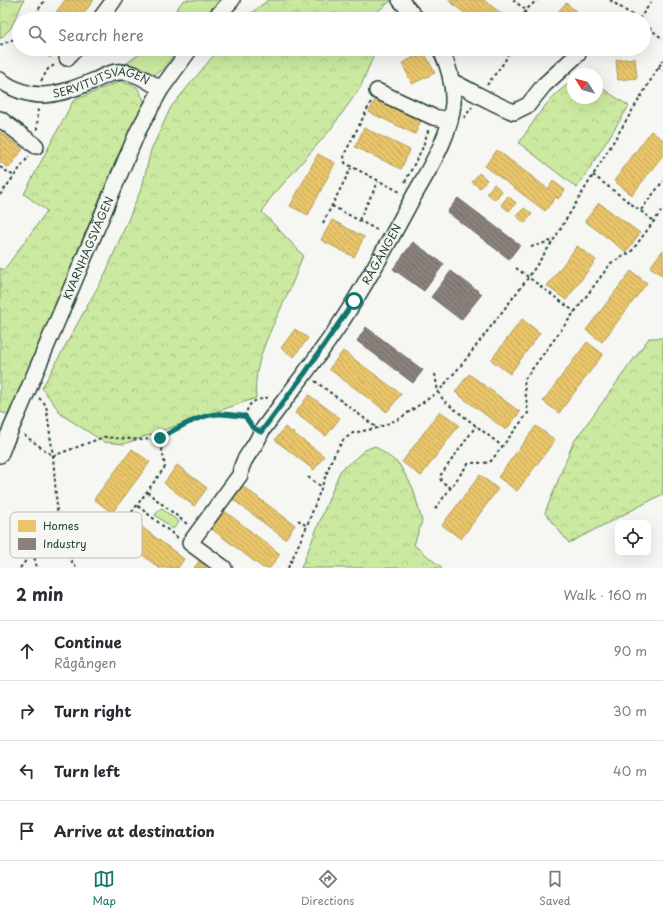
<!DOCTYPE html>
<html lang="en">
<head>
<meta charset="utf-8">
<style>
  body { margin:0; font-family:"Playpen Sans",sans-serif; background:#f2f2f3; color:#2b2b33 }
  .controls { position:absolute; right:12px; bottom:12px; display:grid; overflow:hidden; border-radius:8px; box-shadow:0 4px 16px #0002 }
  .controls button { width:36px; height:36px; display:grid; place-items:center; padding:0; border:0; border-bottom:1px solid #e1e1e2; background:#fff; color:#2b2b33; font:20px sans-serif }
  .compass { position:absolute; left:567px; top:68px; width:36px; height:36px; border-radius:50%; background:#fff; box-shadow:0 4px 16px #0002; rotate:307deg }
  .stop { position:absolute; width:12px; height:12px; margin:-9px; border:3px solid #0f766e; border-radius:50%; background:#fff }
  .stop.end { background:#0f766e; border-color:#fff; box-shadow:0 1px 4px #0008 }
  .list { margin:0; padding:0; list-style:none }
  h2 { display:flex; justify-content:space-between; align-items:center; height:52px; margin:0; padding:0 16px; font-size:17px }
  h2 small { font-size:13px; font-weight:400; color:#7c7c81 }
  .list li { display:grid; grid-template-columns:26px 1fr auto; gap:12px; align-items:center; box-sizing:border-box; height:60px; padding:0 16px; border-top:1px solid #e1e1e2 }
  .list b { display:block; font-size:15px; white-space:nowrap }
  .list p { margin:0; font-size:13px; white-space:nowrap; color:#7c7c81 }
  .list em { font-size:13px; font-style:normal; color:#7c7c81 }
  .icon { flex:none; width:22px; height:22px; fill:none; stroke:currentColor; stroke-width:2; stroke-linecap:round; stroke-linejoin:round }
  .map { position:relative; flex:none; width:663px; height:568px; overflow:hidden }
  .search { position:absolute; background:#fff; box-shadow:0 4px 16px #0002; left:12px; right:12px; top:12px; height:44px; display:flex; align-items:center; gap:10px; box-sizing:border-box; padding:0 14px; border-radius:22px; color:#7c7c81; font-size:15px }
  .sheet { height:292px; background:#fff }
  nav { display:flex; justify-content:space-around; align-items:center; box-sizing:border-box; height:56px; border-top:1px solid #e1e1e2; background:#fff; font-size:11px; color:#7c7c81 }
  nav a { display:grid; justify-items:center; gap:2px }
  nav .on { color:#0f766e }
  .map>svg:first-child { display:block }
  .green { fill:#cbe9a0; stroke:#75936a }
  .forest { fill:url(#forest-crowns); stroke:#75936a }
  .homes { fill:url(#homes-back-hatch); stroke:#ac9c5a }
  .industry { fill:url(#industry-back-hatch); stroke:#6a6d66 }
  .lines { fill:none; stroke-linecap:round; stroke-linejoin:round }
  .minor-casing { stroke:#1f3d34; stroke-width:18 }
  .path { stroke:#1f3d34; stroke-width:2; stroke-dasharray:3 3; stroke-linecap:butt }
  .minor { stroke:#f6f6f2; stroke-width:15 }
  .minor-bridge-casing { stroke:#1f3d34; stroke-width:18; stroke-linecap:butt }
  .minor-bridge { stroke:#f6f6f2; stroke-width:15 }
  .route { stroke:#0f766e; stroke-width:5 }
  .labels { text-anchor:middle; stroke-width:4; stroke-linejoin:round; paint-order:stroke }
  .street-label { font-size:11px; fill:#1f3d34; stroke:#f6f6f2 }
  .key { fill:#f6f6f2; stroke:#b6beb9; stroke-width:1 }
  .key-label { font-size:11px; fill:#1f3d34 }
</style>
</head>
<body>
<div class="map">
<svg width="663" height="568" viewBox="0 0 663 568">
  <defs>
    <pattern id="forest-crowns" width="20" height="18" patternUnits="userSpaceOnUse"><rect width="20" height="18" fill="#cbe9a0"/><path d="M2 6a3 3 0 1 1 6 0M12 15a3 3 0 1 1 6 0" fill="none" stroke="#aec98a"/></pattern>
    <pattern id="homes-back-hatch" width="6" height="6" patternUnits="userSpaceOnUse"><rect width="6" height="6" fill="#e9c46a"/><path d="M-1 5l2 2M0 0l6 6M5-1l2 2" fill="none" stroke="#c7a95c"/></pattern>
    <pattern id="industry-back-hatch" width="6" height="6" patternUnits="userSpaceOnUse"><rect width="6" height="6" fill="#8a817c"/><path d="M-1 5l2 2M0 0l6 6M5-1l2 2" fill="none" stroke="#706b66"/></pattern>
  </defs>
  <rect width="100%" height="100%" fill="#f6f6f2"/>
  <filter id="ink" filterUnits="userSpaceOnUse"><feTurbulence type="fractalNoise" baseFrequency=".025" numOctaves="2"/><feDisplacementMap in="SourceGraphic" scale="8" xChannelSelector="R" yChannelSelector="G"/><feConvolveMatrix kernelMatrix="1 2 1 2 8 2 1 2 1" color-interpolation-filters="sRGB"/></filter>
  <g filter="url(#ink)">
    <g class="green">
      <polygon points="186,0 220,0 201,19 169,19 183,1"/>
      <polygon points="146,49 178,49 163,69 152,76 123,66"/>
      <polygon points="161,508 179,522 173,529 155,515"/>
    </g>
    <g class="forest">
      <polygon points="0,0 24,0 11,28 0,39"/>
      <polygon points="268,0 390,0 391,1 367,19 244,19"/>
      <path d="M 219,49 L 376,50 L 360,88 L 330,130 L 269,200 L 262,212 L 303,255 C 299,265 296,276 291,286 C 276,322 252,358 256,398 L 124,444 L 104,442 L 62,415 L 42,388 L 106,272 L 142,187 L 151,150 L 171,107 Z"/>
      <polygon points="120,81 137,87 145,102 118,155 9,415 0,412 0,268 4,270 47,211 24,194 73,101"/>
      <path d="M 573,81 L 573,98 L 597,98 L 597,85 L 629,106 L 577,188 L 519,143 C 535,120 548,96 573,81 Z"/>
      <polygon points="649,338 663,338 663,494 569,543 545,513 573,443"/>
      <polygon points="375,446 399,464 413,488 422,521 414,545 442,568 301,568 340,471 365,450"/>
    </g>
    <g class="homes">
      <polygon points="65,0 94,0 79,19 51,19"/>
      <polygon points="448,0 484,0 508,19 472,19"/>
      <polygon points="566,3 584,18 584,19 559,19 555,15"/>
      <polygon points="39,49 57,49 50,58"/>
      <polygon points="424,52 435,73 412,84 402,63"/>
      <polygon points="635,58 637,78 618,80 616,60"/>
      <polygon points="377,96 422,118 415,134 369,112"/>
      <polygon points="364,128 410,150 401,169 355,147"/>
      <polygon points="651,131 663,140 663,155 632,195 614,181"/>
      <polygon points="0,132 23,149 9,168 0,162"/>
      <polygon points="497,150 548,189 553,181 565,190 558,199 556,197 545,211 485,166"/>
      <polygon points="318,154 335,163 308,215 290,206"/>
      <polygon points="479,173 487,180 480,188 472,182"/>
      <polygon points="494,184 502,191 495,200 487,193"/>
      <polygon points="508,196 516,203 509,211 501,205"/>
      <polygon points="599,203 640,233 626,252 585,221"/>
      <polygon points="524,208 532,214 525,223 516,216"/>
      <polygon points="332,220 364,237 354,257 321,240"/>
      <polygon points="577,246 596,260 566,300 547,286"/>
      <polygon points="663,250 663,276 650,267"/>
      <polygon points="631,271 647,283 602,342 586,330"/>
      <polygon points="522,319 540,333 510,374 491,360"/>
      <polygon points="295,329 308,338 294,357 281,348"/>
      <polygon points="587,342 603,354 559,413 543,401"/>
      <polygon points="343,351 401,394 387,412 329,369"/>
      <polygon points="469,374 520,412 506,430 455,392"/>
      <polygon points="309,395 340,418 326,436 295,413"/>
      <polygon points="440,411 459,425 421,476 402,462"/>
      <polygon points="536,426 555,440 517,491 498,477"/>
      <polygon points="285,427 324,456 314,470 275,440"/>
      <polygon points="132,449 150,462 112,513 94,499"/>
      <polygon points="177,465 207,488 194,506 164,483"/>
      <polygon points="480,475 498,489 461,539 442,525"/>
      <polygon points="241,485 295,525 285,539 231,498"/>
      <polygon points="222,509 280,554 270,568 263,568 209,527"/>
      <polygon points="134,521 184,559 178,568 159,568 121,538"/>
      <polygon points="199,561 207,568 194,568"/>
    </g>
    <g class="industry">
      <polygon points="458,198 520,245 509,259 447,212"/>
      <polygon points="413,242 444,264 424,291 393,269"/>
      <polygon points="451,271 482,294 461,320 431,297"/>
      <polygon points="366,327 423,370 413,383 357,341"/>
    </g>
    <g class="lines">
      <defs>
        <g id="minor">
          <polyline points="400,0 417,19"/>
          <polyline points="100,19 114,0"/>
          <polyline points="214,19 232,0"/>
          <polyline points="67,58 75,49"/>
          <path id="s1" d="M 0,80 C 35,105 60,94 96,80 C 104,76 113,71 122,72 C 136,72 149,82 161,89"/>
          <path d="M 451,81 C 472,91 493,104 514,112 L 528,105 L 544,85 L 578,54"/>
          <polyline points="377,91 433,117 450,120"/>
          <polyline points="0,119 36,146"/>
          <path id="s2" d="M 19,411 L 138,131 L 161,89 L 190,49"/>
          <polyline points="0,455 6,440"/>
          <path id="s3" d="M 224,568 L 190,543 L 240,475 C 241,458 256,448 261,432 C 286,397 314,363 338,327 C 365,286 388,244 411,201 C 427,172 450,138 453,104 C 454,87 449,65 440,49"/>
        </g>
      </defs>
      <use href="#minor" class="minor-casing"/>
      <g class="path">
        <polyline points="513,0 526,10"/>
        <polyline points="610,0 638,19"/>
        <polyline points="32,19 45,0"/>
        <polyline points="522,19 526,10 537,0"/>
        <polyline points="639,19 653,0"/>
        <polyline points="644,24 663,39"/>
        <polyline points="0,45 19,37"/>
        <polyline points="658,67 663,71"/>
        <polyline points="41,81 48,69 56,64"/>
        <polyline points="487,85 505,61 510,49"/>
        <polyline points="371,102 344,155 345,163 400,192"/>
        <polyline points="464,118 472,107"/>
        <polyline points="37,130 38,108"/>
        <polyline points="0,167 14,176"/>
        <polyline points="593,175 654,221"/>
        <polyline points="405,182 422,149 429,128"/>
        <polyline points="0,195 29,156"/>
        <polyline points="332,206 379,231"/>
        <polyline points="641,210 663,181"/>
        <polyline points="359,220 378,182"/>
        <polyline points="323,223 351,168"/>
        <polyline points="531,247 551,241"/>
        <polyline points="516,268 575,312"/>
        <polyline points="435,374 438,392 444,401 502,446"/>
        <polyline points="315,381 377,428"/>
        <polyline points="39,398 46,405 53,456 58,521 63,540 72,562 77,568"/>
        <path d="M 245,417 C 249,400 254,401 270,397"/>
        <polyline points="24,435 53,456"/>
        <polyline points="53,456 104,437 142,440 160,438 175,429 210,415 219,414 245,417 250,425"/>
        <polyline points="308,477 322,487"/>
        <polyline points="451,488 441,481 440,476 476,426"/>
        <polyline points="147,492 187,524"/>
        <polyline points="138,506 178,538"/>
        <path d="M 435,509 L 468,464 C 476,461 483,465 491,461 L 528,413 L 524,380 L 611,263 L 631,252 L 663,209"/>
        <polyline points="298,520 307,526"/>
        <polyline points="58,521 118,531 165,467 160,438"/>
        <polyline points="33,552 37,568"/>
        <polyline points="20,568 58,521"/>
        <polyline points="288,568 307,526 332,459 343,440 353,433 377,428 399,419 438,392 463,363 528,278 553,241 663,60"/>
      </g>
      <use href="#minor" class="minor"/>
      <defs>
        <polyline id="minor-bridge" points="6,440 19,411"/>
      </defs>
      <use href="#minor-bridge" class="minor-bridge-casing"/>
      <use href="#minor-bridge" class="minor-bridge"/>
    </g>
  </g>
  <g class="lines" filter="url(#ink)">
    <path class="route" d="M 160,438 C 176,429 201,414 219,414 C 228,414 237,416 245,416 L 252,427 L 261,432 L 305,373 L 354,301"/>
  </g>
  <g class="labels">
    <g class="street-label">
      <text dy="4" stroke="none"><textPath href="#s1" startOffset="107">SERVITUTSVÄGEN</textPath></text>
      <text dy="4" stroke="none"><textPath href="#s2" startOffset="177">KVARNHAGSVÄGEN</textPath></text>
      <text dy="4" stroke="none"><textPath href="#s3" startOffset="390">RÅGÅNGEN</textPath></text>
    </g>
  </g>
  <rect x="10" y="512" width="132" height="46" rx="6" class="key"/>
  <rect x="18" y="520" width="18" height="12" fill="#e9c46a"/>
  <rect x="18" y="538" width="18" height="12" fill="#8a817c"/>
  <g class="key-label">
    <text x="43" y="530">Homes</text>
    <text x="43" y="548">Industry</text>
  </g>
</svg>
<div class="controls">
<button><svg class="icon" aria-label="locate" viewBox="0 0 24 24"><circle cx="12" cy="12" r="6"/><path d="M12 2v4M12 18v4M2 12h4M18 12h4"/></svg></button>
</div>
<svg class="compass" viewBox="-18 -18 36 36"><path d="M0-13l5 13h-10z" fill="#e53935"/><path d="M0 13l5-13h-10z" fill="#7c7c81"/></svg>
<div class="stop" style="left:354px;top:301px"></div>
<div class="stop end" style="left:160px;top:438px"></div>
<div class="search"><svg class="icon" aria-label="search" viewBox="0 0 24 24"><circle cx="10" cy="10" r="6"/><path d="M15 15l6 6"/></svg>Search here</div>
</div>
<section class="sheet">
<h2>2 min<small>Walk · 160 m</small></h2>
<ul class="list">
<li><svg class="icon" aria-label="ahead" viewBox="0 0 24 24"><path d="M12 20V5M6 11l6-6 6 6"/></svg><div><b>Continue</b><p>Rågången</p></div><em>90 m</em></li>
<li><svg class="icon" aria-label="right" viewBox="0 0 24 24"><path d="M7 20v-9h11M14 6l5 5-5 5"/></svg><div><b>Turn right</b></div><em>30 m</em></li>
<li><svg class="icon" aria-label="left" viewBox="0 0 24 24"><path d="M17 20v-9H6M10 6l-5 5 5 5"/></svg><div><b>Turn left</b></div><em>40 m</em></li>
<li><svg class="icon" aria-label="arrive" viewBox="0 0 24 24"><path d="M6 21V4h12l-3 4 3 4H6"/></svg><div><b>Arrive at destination</b></div></li>
</ul>
</section>
<nav>
<a class="on"><svg class="icon" aria-label="map" viewBox="0 0 24 24"><path d="M3 6l6-2 6 2 6-2v14l-6 2-6-2-6 2zM9 4v14M15 6v14"/></svg>Map</a>
<a><svg class="icon" aria-label="directions" viewBox="0 0 24 24"><path d="M12 3l9 9-9 9-9-9zM9 14v-3h6M13 9l2 2-2 2"/></svg>Directions</a>
<a><svg class="icon" aria-label="saved" viewBox="0 0 24 24"><path d="M7 4h10v16l-5-4-5 4z"/></svg>Saved</a>
</nav>
</body>
</html>
